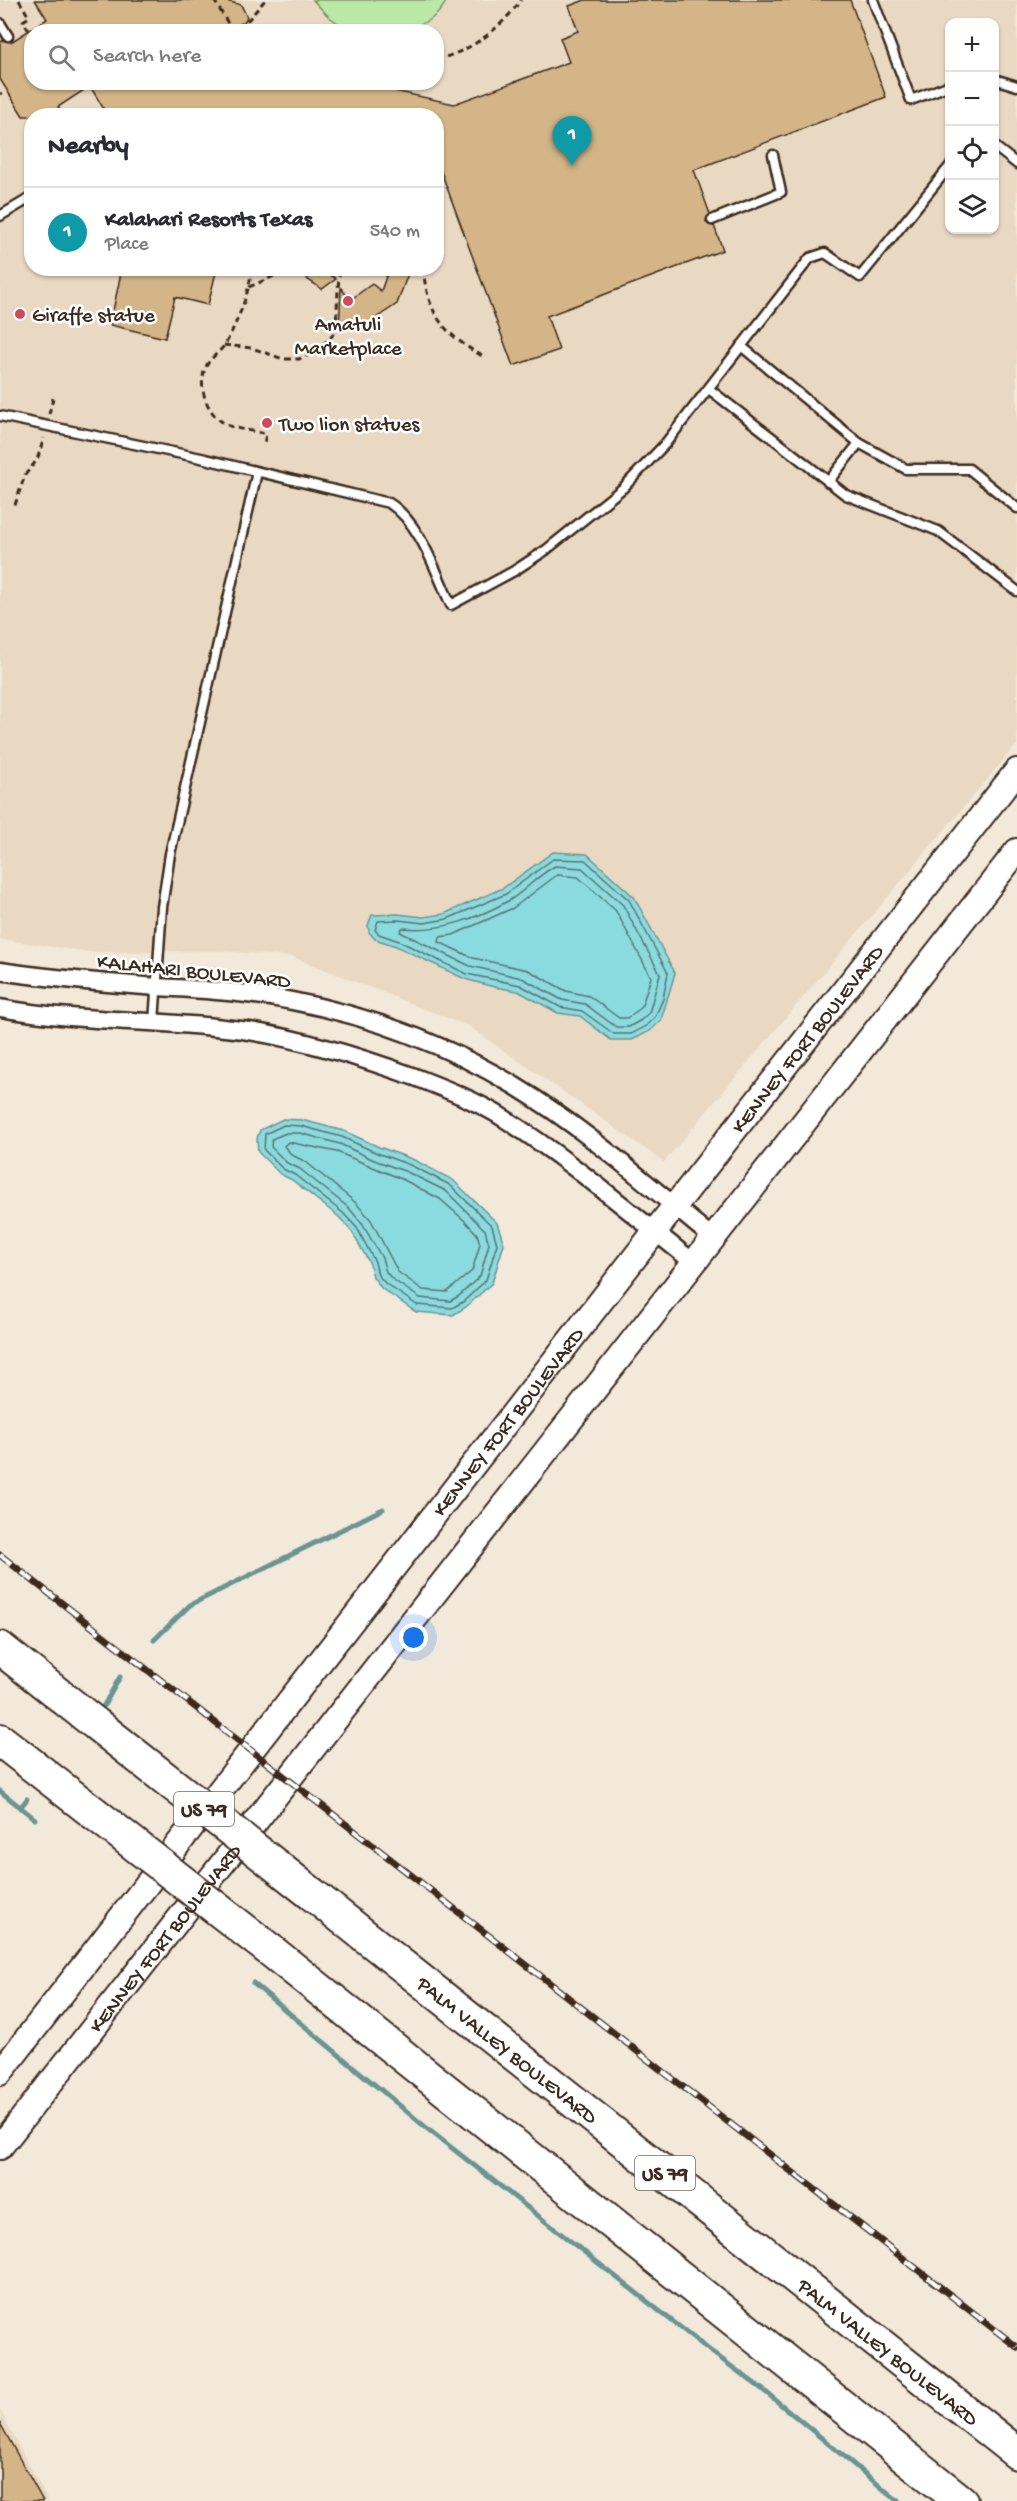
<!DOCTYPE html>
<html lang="en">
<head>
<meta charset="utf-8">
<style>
  body { margin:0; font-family:"Gochi Hand",sans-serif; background:#f7f7f7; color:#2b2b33 }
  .controls { position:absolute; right:18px; top:18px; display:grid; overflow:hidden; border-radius:12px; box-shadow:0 2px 4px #0004 }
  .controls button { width:54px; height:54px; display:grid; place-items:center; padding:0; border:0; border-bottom:2px solid #e1e1e2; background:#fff; color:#2b2b33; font:30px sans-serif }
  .you { position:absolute; left:414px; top:1638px; width:21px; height:21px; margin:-15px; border:4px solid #fff; border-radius:50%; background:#1a73e8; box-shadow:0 0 0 9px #1a73e833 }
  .badge { display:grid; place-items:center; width:39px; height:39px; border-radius:50%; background:#b45309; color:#fff; font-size:20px; font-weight:700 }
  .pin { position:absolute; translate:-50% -50px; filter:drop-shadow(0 2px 3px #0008) }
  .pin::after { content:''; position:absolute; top:32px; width:21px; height:18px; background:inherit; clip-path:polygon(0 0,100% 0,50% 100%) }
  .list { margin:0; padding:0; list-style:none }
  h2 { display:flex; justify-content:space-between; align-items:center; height:78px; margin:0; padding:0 24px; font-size:26px }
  h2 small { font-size:20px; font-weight:400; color:#7c7c81 }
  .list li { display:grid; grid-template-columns:39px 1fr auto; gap:18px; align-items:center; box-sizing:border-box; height:90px; padding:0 24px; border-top:2px solid #e1e1e2 }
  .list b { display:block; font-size:22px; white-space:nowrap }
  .list p { margin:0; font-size:20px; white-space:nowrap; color:#7c7c81 }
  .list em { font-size:20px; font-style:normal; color:#7c7c81 }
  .icon { flex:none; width:33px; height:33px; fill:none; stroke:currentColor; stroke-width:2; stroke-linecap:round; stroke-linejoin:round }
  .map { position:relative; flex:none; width:1017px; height:2501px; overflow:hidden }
  .search { position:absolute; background:#fff; box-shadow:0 2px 4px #0004; left:24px; top:24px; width:420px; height:66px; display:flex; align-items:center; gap:15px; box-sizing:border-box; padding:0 21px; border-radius:24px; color:#7c7c81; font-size:22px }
  .panel { position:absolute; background:#fff; box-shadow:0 2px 4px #0004; left:24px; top:108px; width:420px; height:168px; border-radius:24px }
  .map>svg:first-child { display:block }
  .built { fill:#e9d9c2; fill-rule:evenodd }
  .green { fill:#bae9a7; stroke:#7a8a62; stroke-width:1.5 }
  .water { fill:#8adbe0; stroke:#6a9492; stroke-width:1.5 }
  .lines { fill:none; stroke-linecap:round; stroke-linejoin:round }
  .shore { stroke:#5b716c; stroke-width:1.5 }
  .stream { stroke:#6a9492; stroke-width:5 }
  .building { fill:#d3b587; stroke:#3b2a1e; stroke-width:1.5 }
  .lane-casing { stroke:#3b2a1e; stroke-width:13 }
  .street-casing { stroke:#3b2a1e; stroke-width:21 }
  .secondary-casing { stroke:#3b2a1e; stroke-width:28 }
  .highway-casing { stroke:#3b2a1e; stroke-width:36 }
  .path { stroke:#3b2a1e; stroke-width:3; stroke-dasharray:6 4.5; stroke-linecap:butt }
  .lane { stroke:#fff; stroke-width:8 }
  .street { stroke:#fff; stroke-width:16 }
  .secondary { stroke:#fff; stroke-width:24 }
  .highway { stroke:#fff; stroke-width:32 }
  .rail-casing { stroke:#3b2a1e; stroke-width:7 }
  .rail { stroke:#fff; stroke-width:4.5; stroke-dasharray:14; stroke-linecap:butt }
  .highway-bridge-casing { stroke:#3b2a1e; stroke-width:36; stroke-linecap:butt }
  .highway-bridge { stroke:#fff; stroke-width:32 }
  .poi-dot { fill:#d1495b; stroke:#fff; stroke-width:2 }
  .labels { text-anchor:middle; stroke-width:5; stroke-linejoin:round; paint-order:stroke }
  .shield { fill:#fff; stroke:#766a62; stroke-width:1.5 }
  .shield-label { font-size:20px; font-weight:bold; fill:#3b2a1e }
  .poi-label { font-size:21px; fill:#3b2a1e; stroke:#fff; text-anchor:start }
  .street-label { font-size:21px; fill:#3b2a1e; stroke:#fff }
</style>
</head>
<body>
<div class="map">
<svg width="1017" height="2501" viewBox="0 0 1017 2501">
  <rect width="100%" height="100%" fill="#f2e9db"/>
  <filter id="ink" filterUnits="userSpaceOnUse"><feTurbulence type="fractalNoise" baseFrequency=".0167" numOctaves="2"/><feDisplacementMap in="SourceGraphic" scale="12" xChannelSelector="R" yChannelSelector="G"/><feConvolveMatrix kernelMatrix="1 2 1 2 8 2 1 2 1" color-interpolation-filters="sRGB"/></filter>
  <g filter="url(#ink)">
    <g class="built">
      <path d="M 0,0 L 1017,0 L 1017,744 L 664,1162 L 470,1027 L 293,957 L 222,951 L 87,952 L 0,939 ZM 950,22 L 994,22 L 994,230 L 950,230 ZM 32,32 L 436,32 L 436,82 L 32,82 ZM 32,116 L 436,116 L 436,268 L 32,268 Z"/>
      <polygon points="0,2410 48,2501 0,2501"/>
    </g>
    <path class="green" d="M 313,0 L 447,0 C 432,28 412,28 383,26 L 382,32 L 348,30 L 329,17 Z"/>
    <g class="water">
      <polygon points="553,852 587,854 634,897 675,973 661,1020 650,1031 632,1040 611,1040 580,1016 558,1013 518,991 494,987 465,979 396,946 375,939 369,932 368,925 372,915 398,914 423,917 444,914 503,888"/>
      <polygon points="283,1119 302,1120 344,1131 379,1147 412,1159 453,1180 497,1223 504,1244 492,1283 466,1307 453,1315 416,1312 382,1289 373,1277 370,1264 352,1232 339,1217 292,1180 280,1174 258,1152 257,1138 260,1130"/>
    </g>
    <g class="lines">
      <g class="shore">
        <polygon points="553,859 585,860 629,900 668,973 663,999 655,1017 646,1026 631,1034 614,1034 582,1011 560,1007 520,985 467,974 399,941 379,934 375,930 378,921 398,920 424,923 447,919 506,894"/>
        <path d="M 555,866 L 582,868 L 623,905 L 660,974 L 649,1013 L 641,1020 L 629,1027 L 616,1027 L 585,1004 L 562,1000 L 522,978 L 470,966 L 400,932 L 402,928 C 441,932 476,919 510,900 C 526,890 538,875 555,866 Z"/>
        <polygon points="557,875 578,877 616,911 651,977 641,1008 627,1018 619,1018 589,996 566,991 528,970 473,958 439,942 440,937 453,935 513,908"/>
        <polygon points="284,1125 301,1126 342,1137 377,1153 410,1165 450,1185 492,1226 497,1244 486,1280 463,1302 452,1308 417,1305 386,1284 378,1275 375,1262 357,1228 343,1213 295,1175 283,1169 264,1150 265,1134"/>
        <polygon points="286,1133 300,1133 340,1144 374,1160 407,1172 446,1191 485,1230 489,1244 480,1276 459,1296 450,1301 420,1298 392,1279 386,1272 382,1258 363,1225 349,1208 300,1169 287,1163 271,1147 272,1139"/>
        <polygon points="288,1142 337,1152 404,1180 440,1199 465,1221 477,1234 480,1244 472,1271 447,1292 423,1290 398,1272 371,1220 356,1203 306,1162 292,1155 284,1146"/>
      </g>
      <g class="stream">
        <polyline points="154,1640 190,1605 383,1509"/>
        <polyline points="103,1707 120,1677"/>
        <polyline points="0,1791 35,1819"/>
        <polyline points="20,1808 27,1799"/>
        <polyline points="253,1983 429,2130 709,2350 762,2389 898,2501"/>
      </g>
    </g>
    <g class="building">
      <polygon points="35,0 223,0 241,5 247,17 238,32 32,32 32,82 382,82 381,88 454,104 569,62 560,38 578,31 569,6 585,0 850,0 886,97 694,170 710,214 707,217 706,222 709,225 714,226 723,250 547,316 559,350 513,366 436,158 436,116 108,116 90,86 58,107 64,116 23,116 0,79 0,43 3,40 11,42 47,19"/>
      <polygon points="122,268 217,268 208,305 175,297 165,338 110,325"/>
      <polygon points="313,268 321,268 336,279 322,289 307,279"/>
      <polygon points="389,268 410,268 397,304 367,324 354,329 339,329 341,288 350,300 372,284 381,291"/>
      <polygon points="0,2423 22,2463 43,2501 0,2501"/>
    </g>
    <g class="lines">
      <defs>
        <g id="lane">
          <polyline points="873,0 911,100 950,85"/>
          <polyline points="0,23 8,36"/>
          <polyline points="994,79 1017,86"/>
          <polyline points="994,146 1017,164"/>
          <polyline points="0,216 32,197"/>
          <polyline points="712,220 781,192 773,155"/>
          <polyline points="741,346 859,443 828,482"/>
          <polyline points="709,389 846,495 938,531 1017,591"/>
          <path d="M 0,416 L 201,458 L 389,503 C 420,522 436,573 451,605 L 514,571 L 546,550 L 623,488 L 665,444 L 810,258 L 825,253 L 860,277 L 950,166"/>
          <polyline points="859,443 906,469 969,469 1017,508"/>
          <polyline points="154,1022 162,907 170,854 257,472"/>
        </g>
        <g id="street">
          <path d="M 0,971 C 52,979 105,983 158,987 C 203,990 248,992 292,1001 C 370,1016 447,1045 515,1086 C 586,1129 649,1186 713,1238"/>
          <path d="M 0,1008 C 82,1023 166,1019 249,1031 C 306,1040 360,1057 415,1077 C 446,1089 477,1101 505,1119 C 571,1161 632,1214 693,1262"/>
        </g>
        <g id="secondary">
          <path id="s1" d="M 0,2073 L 674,1207 L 1017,771"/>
          <path id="s2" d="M 0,2147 L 1017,851"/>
        </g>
        <g id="highway">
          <polyline points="0,1648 96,1724"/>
          <polyline points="0,1740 94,1813"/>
          <path id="s3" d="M 312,1894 L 1017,2453"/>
          <polyline points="270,1950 961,2501"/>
        </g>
      </defs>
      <use href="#lane" class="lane-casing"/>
      <use href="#street" class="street-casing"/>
      <use href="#secondary" class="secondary-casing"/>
      <use href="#highway" class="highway-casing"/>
      <g class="path">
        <polyline points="19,0 29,17 23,21 29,31"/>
        <polyline points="214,0 232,30 249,19 265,0"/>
        <path d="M 436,60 C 473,50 499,30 521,0"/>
        <polyline points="384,89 385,82"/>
        <polyline points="0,94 2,93"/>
        <path d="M 252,268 C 249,294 238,320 226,343 C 220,353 207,359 204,372 C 198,392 210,419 230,426 C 241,430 255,431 266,434 L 264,444"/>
        <path d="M 325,268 C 335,276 346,275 356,268"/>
        <path d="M 423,268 C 428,316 444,334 484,357"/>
        <polyline points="249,287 292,268"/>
        <polyline points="224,345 252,348 283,359 299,359 314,353 332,336 336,326 339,274"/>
        <polyline points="49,414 53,398"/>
        <polyline points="15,505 25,475 37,460 44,438"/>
      </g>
      <use href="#lane" class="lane"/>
      <use href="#street" class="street"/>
      <use href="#secondary" class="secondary"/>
      <use href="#highway" class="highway"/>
      <defs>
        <polyline id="rail" points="0,1555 1017,2347"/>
      </defs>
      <use href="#rail" class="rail-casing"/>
      <use href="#rail" class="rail"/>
      <defs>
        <g id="highway-bridge">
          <polyline points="96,1724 312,1894"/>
          <polyline points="94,1813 270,1950"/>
        </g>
      </defs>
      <use href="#highway-bridge" class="highway-bridge-casing"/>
      <use href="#highway-bridge" class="highway-bridge"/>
    </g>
  </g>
  <g class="poi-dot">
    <circle cx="348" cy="301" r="6"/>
    <circle cx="20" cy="314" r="6"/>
    <circle cx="267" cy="423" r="6"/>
  </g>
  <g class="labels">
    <g class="shield">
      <rect x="174" y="1792" width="60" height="34" rx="4.5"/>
      <rect x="635" y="2156" width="60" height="34" rx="4.5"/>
    </g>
    <g class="shield-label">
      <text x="204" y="1816">US 79</text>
      <text x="665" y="2180">US 79</text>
    </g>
    <g class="poi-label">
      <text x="32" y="321">Giraffe statue</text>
      <text x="348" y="330" text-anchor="middle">Amatuli<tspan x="348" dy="24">Marketplace</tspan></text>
      <text x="279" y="430">Two lion statues</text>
    </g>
    <g class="street-label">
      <text transform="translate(194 970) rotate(6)" y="7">KALAHARI BOULEVARD</text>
      <text dy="7" stroke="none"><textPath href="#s1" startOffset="1312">KENNEY FORT BOULEVARD</textPath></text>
      <text dy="7" stroke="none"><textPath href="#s1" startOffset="826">KENNEY FORT BOULEVARD</textPath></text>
      <text dy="7" stroke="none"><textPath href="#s2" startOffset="266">KENNEY FORT BOULEVARD</textPath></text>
      <text dy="7" stroke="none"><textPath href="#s3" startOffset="250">PALM VALLEY BOULEVARD</textPath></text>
      <text dy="7" stroke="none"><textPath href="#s3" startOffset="736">PALM VALLEY BOULEVARD</textPath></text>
    </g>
  </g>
</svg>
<div class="controls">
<button>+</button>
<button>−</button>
<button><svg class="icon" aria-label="locate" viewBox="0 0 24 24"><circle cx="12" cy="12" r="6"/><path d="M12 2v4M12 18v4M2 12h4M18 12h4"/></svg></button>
<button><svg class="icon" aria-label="layers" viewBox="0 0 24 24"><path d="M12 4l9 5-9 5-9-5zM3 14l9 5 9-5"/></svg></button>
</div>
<div class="you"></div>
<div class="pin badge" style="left:572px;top:166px;background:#0f9aa8">1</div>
<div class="search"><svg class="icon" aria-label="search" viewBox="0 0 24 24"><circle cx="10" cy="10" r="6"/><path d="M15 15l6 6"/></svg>Search here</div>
<section class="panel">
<h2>Nearby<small></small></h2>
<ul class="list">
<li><span class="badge" style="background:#0f9aa8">1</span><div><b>Kalahari Resorts Texas</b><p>Place</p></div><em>540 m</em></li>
</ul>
</section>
</div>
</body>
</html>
